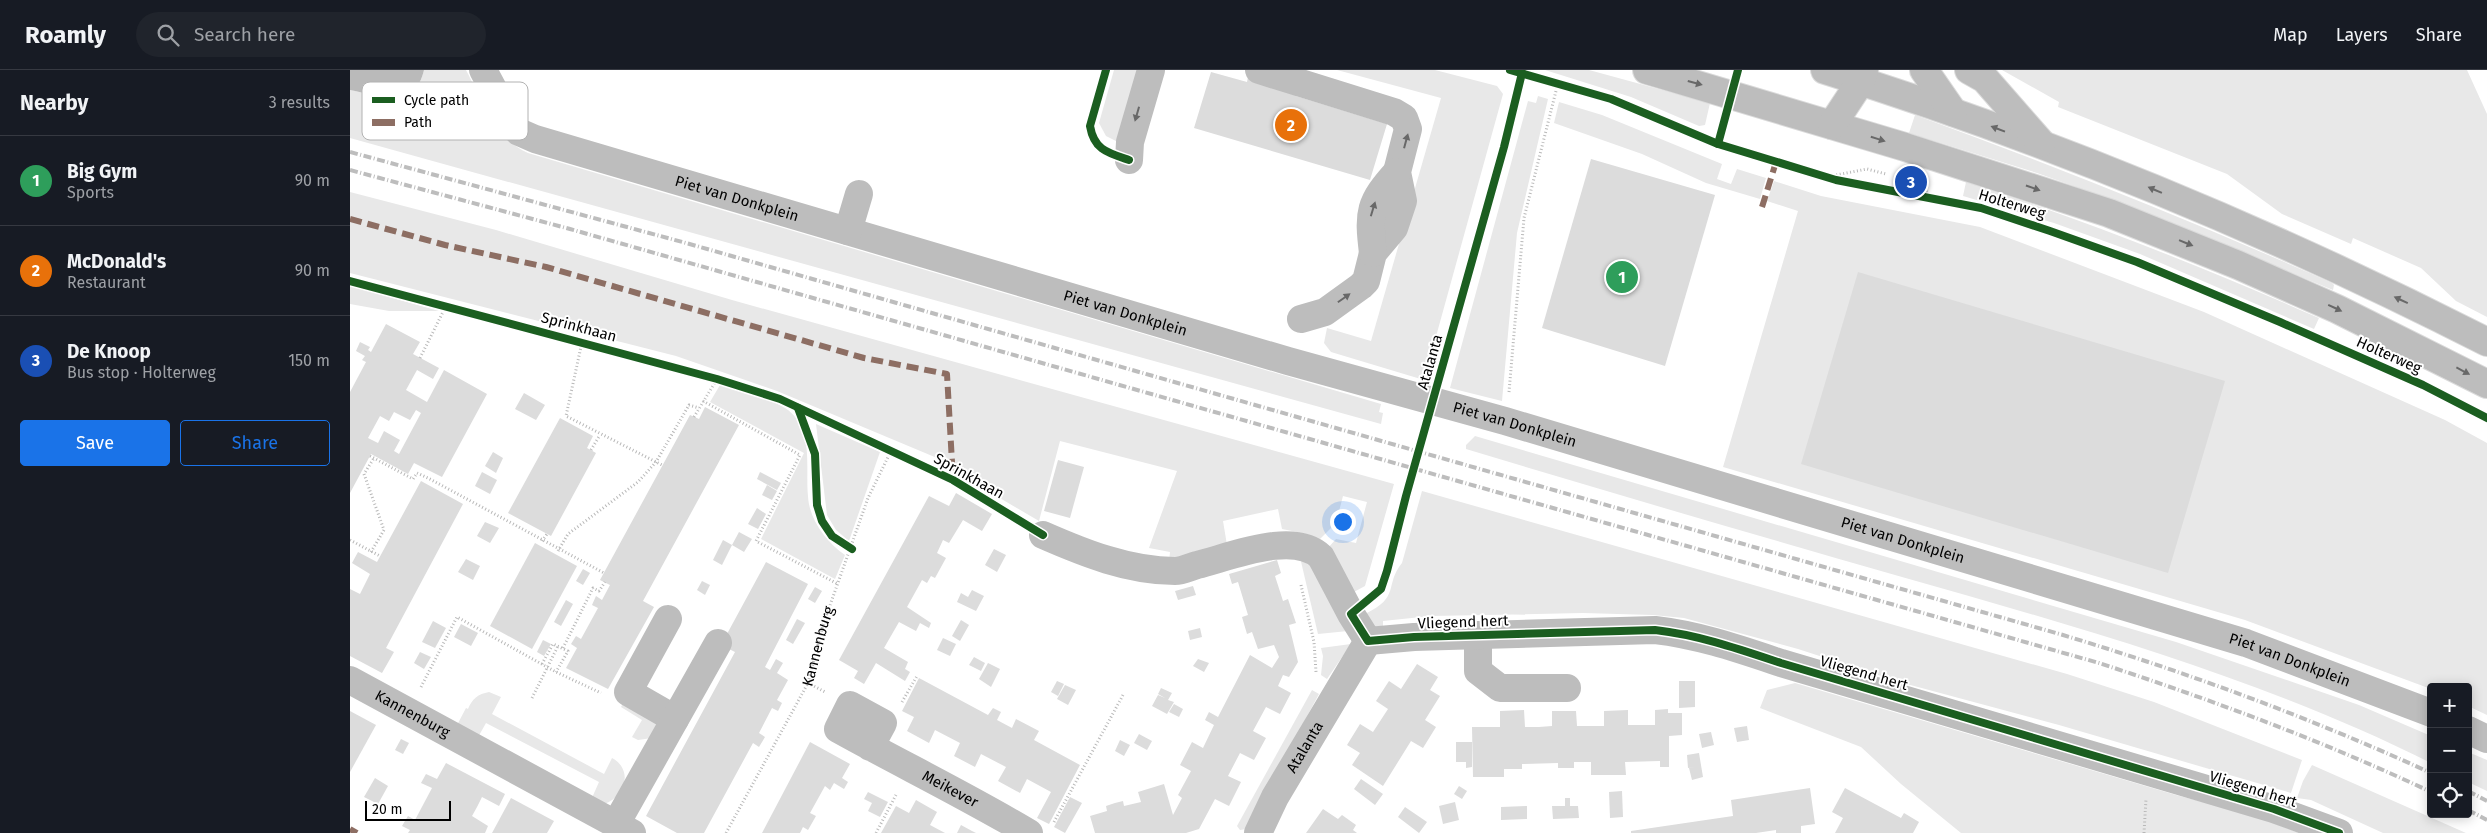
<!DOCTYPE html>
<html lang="en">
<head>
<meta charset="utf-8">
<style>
  body { margin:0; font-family:"Fira Sans",sans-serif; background:#20242c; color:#f1f3f6 }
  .controls { position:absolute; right:15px; bottom:15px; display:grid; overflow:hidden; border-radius:5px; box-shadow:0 2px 12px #0003 }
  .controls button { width:45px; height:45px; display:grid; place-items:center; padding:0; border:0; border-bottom:1px solid #363941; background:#171b24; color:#f1f3f6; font:25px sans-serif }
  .scale { position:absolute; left:15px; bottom:12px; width:86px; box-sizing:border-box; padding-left:5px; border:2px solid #000; border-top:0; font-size:14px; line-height:18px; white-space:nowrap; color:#000; -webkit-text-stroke:4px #fff; paint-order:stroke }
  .you { position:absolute; left:992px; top:451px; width:18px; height:18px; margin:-12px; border:4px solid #fff; border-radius:50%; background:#1a73e8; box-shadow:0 0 0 8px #1a73e833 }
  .badge { display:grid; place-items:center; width:32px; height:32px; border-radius:50%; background:#1a73e8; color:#fff; font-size:16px; font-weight:700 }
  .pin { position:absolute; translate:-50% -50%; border:2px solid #fff; box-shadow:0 1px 5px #0006 }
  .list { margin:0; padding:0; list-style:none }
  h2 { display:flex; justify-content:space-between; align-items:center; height:65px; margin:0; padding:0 20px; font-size:21px }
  h2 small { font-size:16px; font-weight:400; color:#9ea1a6 }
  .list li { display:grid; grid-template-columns:32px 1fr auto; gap:15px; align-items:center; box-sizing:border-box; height:90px; padding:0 20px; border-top:1px solid #363941 }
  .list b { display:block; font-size:19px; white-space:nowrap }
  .list p { margin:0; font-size:16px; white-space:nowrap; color:#9ea1a6 }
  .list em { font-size:16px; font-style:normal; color:#9ea1a6 }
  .actions { display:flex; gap:10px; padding:15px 20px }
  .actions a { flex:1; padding:11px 0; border:1px solid #1a73e8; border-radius:5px; text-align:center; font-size:18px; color:#1a73e8 }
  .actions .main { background:#1a73e8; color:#fff }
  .icon { flex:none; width:28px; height:28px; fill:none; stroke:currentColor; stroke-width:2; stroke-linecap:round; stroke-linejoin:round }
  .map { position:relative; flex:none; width:2137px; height:763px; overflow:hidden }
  header { display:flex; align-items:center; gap:30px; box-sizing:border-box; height:70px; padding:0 25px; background:#171b24; border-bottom:1px solid #363941 }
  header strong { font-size:24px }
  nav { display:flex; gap:28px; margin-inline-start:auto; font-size:18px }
  .search { width:350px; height:45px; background:#20242c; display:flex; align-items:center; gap:12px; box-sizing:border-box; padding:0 18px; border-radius:28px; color:#9ea1a6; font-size:19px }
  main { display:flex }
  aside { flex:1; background:#171b24 }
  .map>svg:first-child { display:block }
  .green { fill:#e8e8e8 }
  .water { fill:#bababa }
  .building { fill:#dcdcdc; fill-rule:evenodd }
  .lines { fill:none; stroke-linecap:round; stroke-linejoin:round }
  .major-casing { stroke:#dbdbdb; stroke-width:30 }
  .path { stroke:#b8b8b8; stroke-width:3; stroke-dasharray:1 2.5; stroke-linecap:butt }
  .minor { stroke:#bdbdbd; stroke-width:28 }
  .major { stroke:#bdbdbd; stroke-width:28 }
  .rail { stroke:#bdbdbd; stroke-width:4; stroke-dasharray:8 2.5 1 2.5; stroke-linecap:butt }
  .quiet { stroke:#8d6e63; stroke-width:6; stroke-dasharray:12 6; stroke-linecap:butt }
  .cycleway-casing { stroke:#fff; stroke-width:11 }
  .cycleway { stroke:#1b5e20; stroke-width:8 }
  .oneway { fill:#686868 }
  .labels { text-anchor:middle; stroke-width:4; stroke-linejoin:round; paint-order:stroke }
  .street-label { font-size:15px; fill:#000; stroke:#fff }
  .key { fill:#fff; stroke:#b2b2b2; stroke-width:1 }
  .key-label { font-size:14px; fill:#000 }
</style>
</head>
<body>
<header>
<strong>Roamly</strong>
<div class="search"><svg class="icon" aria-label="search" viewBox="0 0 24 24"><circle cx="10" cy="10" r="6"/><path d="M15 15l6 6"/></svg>Search here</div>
<nav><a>Map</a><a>Layers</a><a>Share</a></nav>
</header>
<main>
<aside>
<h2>Nearby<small>3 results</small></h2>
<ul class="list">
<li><span class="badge" style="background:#2e9e5b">1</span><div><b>Big Gym</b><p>Sports</p></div><em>90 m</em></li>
<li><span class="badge" style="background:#e8710a">2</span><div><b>McDonald's</b><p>Restaurant</p></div><em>90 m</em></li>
<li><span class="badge" style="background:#1a4fb4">3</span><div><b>De Knoop</b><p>Bus stop · Holterweg</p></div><em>150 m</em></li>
</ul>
<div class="actions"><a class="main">Save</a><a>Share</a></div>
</aside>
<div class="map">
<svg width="2137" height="763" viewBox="0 0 2137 763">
  <rect width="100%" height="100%" fill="#fff"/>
  <g class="green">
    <path d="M 74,0 L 116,0 C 133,32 144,68 178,83 L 1031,334 L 1029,342 L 1033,343 L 1031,354 L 0,68 L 0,20 C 29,26 65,40 74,0 Z"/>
    <polygon points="764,0 793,0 770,73 756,66 749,53"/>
    <polygon points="987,0 1085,0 1147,16 1153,24 1074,310 981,282 974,273 977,258 1021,271 1091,28"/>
    <polygon points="1195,0 1239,0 1360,33 1355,55 1349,56 1281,27"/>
    <polygon points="1652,0 2117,0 2137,44 2137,247 2106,231 2071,198 2003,168 2001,174 1932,144 1877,104 1708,37 1709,32"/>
    <polygon points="1188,26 1198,29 1167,163 1152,331 1100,318 1178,31 1186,33"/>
    <polygon points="1209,32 1252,45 1372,94 1367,109 1381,114 1387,99 1416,108 1410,129 1356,113 1292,84 1204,53"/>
    <path d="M 1565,45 C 1706,96 1845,152 1982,213 L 1984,215 L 1983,220 L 1766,131 L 1687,103 L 1559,63 Z"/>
    <polygon points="1424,111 1471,126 1630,157 1854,242 2095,350 2137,373 2137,645 2118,636 2118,617 2081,617 2081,619 1895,550 1373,397 1448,141 1417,131"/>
    <path d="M 1616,112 C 1737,151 1853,197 1969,248 L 1964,259 L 1790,184 L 1704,153 L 1613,126 Z"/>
    <polygon points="0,122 146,160 382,230 1044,414 1015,516 1002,523 977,479 986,469 1006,473 1017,432 993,426 986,453 969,470 957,464 932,459 928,439 873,451 878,481 819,492 820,482 799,478 827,401 710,371 689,451 643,424 599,393 427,321 326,286 0,203"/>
    <polygon points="0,216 89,241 39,241 0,234"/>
    <path d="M 370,315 C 391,322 416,326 435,338 C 465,357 455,397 458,426 C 459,449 476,472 495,485 L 485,509 L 411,469 L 454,383 L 360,332 Z"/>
    <polygon points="466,354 530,382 499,471 486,460 477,445"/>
    <path d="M 1125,366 L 1826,572 L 2009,635 L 2081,666 L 2081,693 C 1913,609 1732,558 1552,507 C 1406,465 1261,423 1116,379 L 1116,375 Z"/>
    <path d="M 1072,421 L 1717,604 L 1804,632 L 1952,690 L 1941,723 L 1709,655 L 1553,613 L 1448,579 L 1334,548 L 1303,545 L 1233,543 L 1081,546 L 1033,551 L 1033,560 L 1022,557 L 1015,544 C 1051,527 1034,515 1052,493 Z"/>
    <polygon points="949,483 957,487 998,561 968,564"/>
    <polygon points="1001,574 977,609 971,605 973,586 971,578"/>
    <polygon points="1445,613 1826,725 1906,746 1949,763 1611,763 1551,714 1511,677 1410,638 1417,620"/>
    <polygon points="962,620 969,624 896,759 890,760 887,756"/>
    <path d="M 139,622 L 151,627 L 142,644 L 254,704 L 262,688 C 284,700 275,727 254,734 L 241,730 L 249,712 L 136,653 L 127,669 L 106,657 L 116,638 L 118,639 C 122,629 128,624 139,622 Z"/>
    <polygon points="275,630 310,653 302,668 288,670 282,667 292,650 271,637"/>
    <polygon points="2118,682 2137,690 2137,721 2118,712"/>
    <polygon points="1962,695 2116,763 2033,763 1961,730 1947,728 1953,711"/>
  </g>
  <path class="water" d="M 0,0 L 74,0 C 65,40 29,26 0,20 Z"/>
  <g class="building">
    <polygon points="861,2 897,12 898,7 948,21 946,26 1037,54 1020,110 844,58"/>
    <polygon points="1241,89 1365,125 1315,296 1192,258"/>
    <polygon points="1508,202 1875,311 1818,503 1451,394"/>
    <path d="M 36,254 L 70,272 L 63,284 L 89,298 L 83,309 L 67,300 L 56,320 L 77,332 L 94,300 L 137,324 L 92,407 L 64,393 L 58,404 L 21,384 L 0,423 L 0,322 L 16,292 L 12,290 L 15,286 L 6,281 L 10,272 L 20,277 L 18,280 L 21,282 ZM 66,340 L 71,343 L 49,384 L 44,381 L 50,370 L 34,361 L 28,373 L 18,368 L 30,346 L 39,351 L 44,342 L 60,350 Z"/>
    <polygon points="174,323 195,335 186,350 165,339"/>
    <polygon points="355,337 389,355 293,531 304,537 258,619 216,598 227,578 221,574 226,566 231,569 248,538 242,535 246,526 252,530 260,515 250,510 340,345 349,349"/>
    <polygon points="210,348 243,366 237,378 246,383 201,466 158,443"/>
    <polygon points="143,382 153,388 146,403 135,396"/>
    <polygon points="708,390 734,397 720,448 694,441"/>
    <polygon points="132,402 147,410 140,424 125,416"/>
    <polygon points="410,402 431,413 427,420 407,409"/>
    <polygon points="71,411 113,434 36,578 44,582 32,603 0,586 0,519 10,524 20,504 2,493 8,482 27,492"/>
    <polygon points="417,415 427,421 422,430 412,425"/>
    <polygon points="606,423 642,444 632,461 613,450 599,473 593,470 587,483 596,488 585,508 581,506 577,513 572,510 557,537 581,553 579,558 570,553 566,561 549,552 534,578 558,592 555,599 560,602 555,611 526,593 514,614 504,608 508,601 489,590 579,426 599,436"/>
    <polygon points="407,438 416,444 408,459 398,454"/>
    <polygon points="135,452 149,458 140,473 127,466"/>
    <polygon points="389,462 402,469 394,482 382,475"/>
    <polygon points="373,470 382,475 372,495 363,490"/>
    <polygon points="185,473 227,496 182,579 140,556"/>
    <polygon points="644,479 656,485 647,502 635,495"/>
    <polygon points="116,489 130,496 123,510 108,502"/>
    <polygon points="927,490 931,503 925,506 933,531 938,529 946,553 939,555 948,592 939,607 933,605 928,616 941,623 930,644 916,637 903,661 916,668 904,690 890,683 878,706 891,712 879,736 865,729 849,759 836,763 745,763 740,746 757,741 756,736 765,733 773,731 774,736 791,732 788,722 814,714 823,745 832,728 828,725 841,701 830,695 842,672 853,678 864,655 855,650 859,642 868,647 900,585 922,598 929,587 924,575 908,579 902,562 897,564 892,547 898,545 888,512 882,514 879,504"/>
    <polygon points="416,492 458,514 415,597 420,600 426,589 433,593 427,603 438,610 427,630 432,633 428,641 422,638 409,663 415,667 409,677 403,673 354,763 327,763 296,746 385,582 371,575"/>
    <polygon points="233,499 240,503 233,515 226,511"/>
    <polygon points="352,511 360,515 355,525 347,520"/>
    <polygon points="843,516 846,525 828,530 825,521"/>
    <polygon points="465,517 472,521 465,533 458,529"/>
    <polygon points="622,520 634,526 626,541 607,532 611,523 618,527"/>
    <polygon points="216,530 223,534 211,556 204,552"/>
    <polygon points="447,549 455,553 443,574 436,570"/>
    <polygon points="611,550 619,555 610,571 602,566"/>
    <polygon points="83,551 96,558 85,578 72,572"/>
    <polygon points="111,554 128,563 121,576 104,567"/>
    <polygon points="850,558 852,567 840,570 838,561"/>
    <polygon points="593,568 606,574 600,586 587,580"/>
    <polygon points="193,570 201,574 194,586 187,582"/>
    <polygon points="70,582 81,587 74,599 64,593"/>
    <polygon points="624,587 635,593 631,601 619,595"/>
    <polygon points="848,589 859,593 854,602 843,596"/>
    <polygon points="638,593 650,599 641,617 629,609"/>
    <polygon points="1067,594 1088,607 1080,620 1090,626 1075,650 1086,657 1073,678 1061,671 1033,716 1002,695 1010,683 997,675 1010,654 1023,662 1038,639 1026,631 1039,611 1051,619"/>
    <polygon points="569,608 638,645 643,638 651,642 647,650 662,658 666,649 689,661 684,670 730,695 699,754 687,748 701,722 677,709 670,723 648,711 656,697 631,684 625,697 604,686 610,673 585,660 579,673 557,661 564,647 552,641"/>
    <polygon points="707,611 714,614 708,626 701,622"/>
    <polygon points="1329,611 1345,611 1345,637 1329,638"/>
    <polygon points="715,615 726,620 718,635 707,629"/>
    <polygon points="811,618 822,623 818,630 824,632 817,644 802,636 808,625 815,628 808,624"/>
    <polygon points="824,634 833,639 829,647 819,642"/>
    <polygon points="1318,639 1318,643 1332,643 1332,665 1319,666 1319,697 1310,697 1310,691 1275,692 1276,705 1241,705 1241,692 1224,692 1224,698 1208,698 1208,693 1172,694 1172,699 1154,699 1154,707 1123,707 1122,657 1150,657 1150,641 1174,640 1175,657 1189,657 1202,656 1202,641 1226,641 1227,656 1254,656 1254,641 1278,640 1278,655 1305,655 1305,640"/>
    <polygon points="0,641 26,655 0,702"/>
    <polygon points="1397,656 1399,670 1387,672 1384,658"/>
    <polygon points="1361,662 1364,675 1352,678 1349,664"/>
    <polygon points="789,664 802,671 797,680 784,673"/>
    <polygon points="51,669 59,673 53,684 45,680"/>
    <polygon points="770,670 780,675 774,686 765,681"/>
    <polygon points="460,672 500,694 492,708 498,712 494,719 484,713 480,720 475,716 460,743 466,746 458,760 453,757 450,763 412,763"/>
    <polygon points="1106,672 1122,672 1122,697 1116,698 1116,692 1106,692"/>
    <polygon points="1349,683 1353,707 1342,710 1339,698 1345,697 1338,698 1337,685"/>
    <polygon points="96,693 155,724 149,736 132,727 127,737 122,746 138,756 135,763 58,763 60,760 52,756 58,746 65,750 82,718 71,713 76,704 87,709"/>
    <polygon points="25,708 38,716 28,734 14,727"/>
    <polygon points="1011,709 1033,724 1025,735 1004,719"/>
    <polygon points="1109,716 1117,721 1112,729 1104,724"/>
    <polygon points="1460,718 1465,754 1451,756 1451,763 1426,763 1426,760 1406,763 1281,763 1281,761 1383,746 1381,730"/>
    <polygon points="1495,718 1551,748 1554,743 1569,752 1563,763 1485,763 1493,748 1482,742"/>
    <polygon points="1272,721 1273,747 1260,748 1259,722"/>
    <polygon points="518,722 538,732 530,747 518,741 522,733 514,729"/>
    <polygon points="720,727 732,733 715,763 704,757"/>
    <polygon points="161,728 204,751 197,763 142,763"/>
    <polygon points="1215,728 1220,728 1220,736 1228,736 1229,748 1203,749 1202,736 1215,736"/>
    <polygon points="566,730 587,742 580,755 595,763 531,763 546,736 559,743"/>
    <polygon points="1105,732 1109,750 1093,754 1089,736"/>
    <polygon points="1177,736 1177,749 1151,750 1151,737"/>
    <polygon points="1055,737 1077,752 1069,763 1048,747"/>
    <polygon points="973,739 988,749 992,745 1006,755 1003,760 1007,763 956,763"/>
    <polygon points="611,755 622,761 626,763 607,763"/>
  </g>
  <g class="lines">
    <defs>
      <g id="major">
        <polyline points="1297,0 1555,77 1759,143 1888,195 1987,239 2137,314"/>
        <path d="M 1475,0 C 1703,71 1925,164 2137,272"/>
        <polyline points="1574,0 1603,42"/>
        <polyline points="1619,0 1635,9 1691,73"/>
        <polyline points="1482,55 1511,11 1514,0"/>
      </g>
    </defs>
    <use href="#major" class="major-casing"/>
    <g class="path">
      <polyline points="1476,107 1517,99 1536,104"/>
      <polyline points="1566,112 1584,129"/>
      <polyline points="232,272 216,346 312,395"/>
      <polyline points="70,288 96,236"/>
      <polyline points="1159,322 1174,148 1208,13"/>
      <polyline points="353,331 450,385 406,471 488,514"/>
      <polyline points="344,347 367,309"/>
      <polyline points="241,380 250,365"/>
      <polyline points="20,386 63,409 67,403 78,408 254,503"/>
      <polyline points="0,470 30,486"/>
      <polyline points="192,471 197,464"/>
      <polyline points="208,481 218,464 288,412 306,392 339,335 349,338"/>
      <polyline points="21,482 34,460 14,404 24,388"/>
      <polyline points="951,515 964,572 966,602"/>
      <polyline points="213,578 243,518 249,521 255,512"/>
      <polyline points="192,594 203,574 218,581 206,602"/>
      <polyline points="458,613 475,622"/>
      <polyline points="71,617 107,547 206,602 251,623"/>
      <polyline points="182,628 208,576"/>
      <polyline points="552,632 567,606"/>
      <polyline points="704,752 773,625"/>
      <path id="s1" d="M 376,763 L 458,613 L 473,555 L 518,428 L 541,381"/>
      <polyline points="526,763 547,723"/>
      <polyline points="1794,763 1796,729"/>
    </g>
    <g class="minor">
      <path id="s2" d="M 133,0 L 163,56 L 169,62 L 185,69 L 938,291 L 1155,351 L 1896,573 L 2081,643"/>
      <polyline points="909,0 1044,42 1054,48 1058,59 1047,102 1053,131 1044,158 1023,183 1016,211 1011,216 975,242 951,249"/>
      <polyline points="779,90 780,72 801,0"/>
      <polyline points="498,161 509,124"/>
      <path d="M 1023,183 C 1018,142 1019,133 1047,102"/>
      <path d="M 693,465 C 734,483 779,501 825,501 C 832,501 840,497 847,495 C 880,487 944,460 971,487 L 1001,544 L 1018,571"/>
      <polyline points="318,549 278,622 325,649"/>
      <polyline points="1128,565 1128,601 1150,618 1217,618"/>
      <path d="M 1018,571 L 1064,567 L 1305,560 C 1349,565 1389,579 1431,593 L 1924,739 L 1989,763"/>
      <path id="s3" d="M 0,610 L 282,763"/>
      <polyline points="2118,660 2137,669"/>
      <path id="s4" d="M 520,677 L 533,653 L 500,635 L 488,659 C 551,694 617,726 679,763"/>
      <polyline points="266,754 368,573"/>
      <path id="s5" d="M 908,763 L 925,727 L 1018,571"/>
    </g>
    <use href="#major" class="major"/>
    <g class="rail">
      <path d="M 0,82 L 336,173 L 1713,565 C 1839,603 1961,648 2081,703"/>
      <path d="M 0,100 L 220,159 L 1749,593 C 1862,630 1973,671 2081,722"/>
      <polyline points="2118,721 2137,731"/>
      <polyline points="2118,740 2137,750"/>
    </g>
    <g class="quiet">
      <polyline points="1412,137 1426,92"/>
      <polyline points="0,149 95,175 196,197 514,288 597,304 603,410"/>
      <polyline points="0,759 7,763"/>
    </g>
    <defs>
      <g id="cycleway">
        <path d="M 756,0 L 740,56 C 744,80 758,83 779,90"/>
        <polyline points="1160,0 1261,29 1368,74 1486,110 1631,138 1700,161 1787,192 1930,252 2073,315 2137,348"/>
        <path d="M 1172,3 L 1154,77 L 1056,426 L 1037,501 L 1031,519 L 1001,544 L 1018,571 L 1064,567 L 1305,560 C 1349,565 1389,579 1431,593 L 1924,739 L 1989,763"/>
        <polyline points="1368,74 1388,0"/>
        <polyline points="0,211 367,309 430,329 603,410 693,465"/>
        <polyline points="448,338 465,384 467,435 472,451 482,466 502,479"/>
      </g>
    </defs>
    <use href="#cycleway" class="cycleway-casing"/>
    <use href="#cycleway" class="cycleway"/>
  </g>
  <defs><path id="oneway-solid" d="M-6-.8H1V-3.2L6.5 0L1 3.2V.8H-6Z" transform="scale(1.25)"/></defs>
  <g class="oneway">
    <use href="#oneway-solid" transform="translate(1345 13) rotate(15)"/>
    <use href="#oneway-solid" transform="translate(787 44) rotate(106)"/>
    <use href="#oneway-solid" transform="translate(1648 59) rotate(-159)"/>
    <use href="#oneway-solid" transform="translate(1528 69) rotate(17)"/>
    <use href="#oneway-solid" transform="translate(1056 71) rotate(-75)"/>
    <use href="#oneway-solid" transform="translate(1683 118) rotate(19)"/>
    <use href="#oneway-solid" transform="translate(1805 120) rotate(-157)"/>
    <use href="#oneway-solid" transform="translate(1023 139) rotate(-73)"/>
    <use href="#oneway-solid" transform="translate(1836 173) rotate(22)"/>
    <use href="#oneway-solid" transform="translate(994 228) rotate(-35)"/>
    <use href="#oneway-solid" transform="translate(2051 230) rotate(-155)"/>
    <use href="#oneway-solid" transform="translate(1985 238) rotate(25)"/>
    <use href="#oneway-solid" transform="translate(2113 301) rotate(28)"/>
  </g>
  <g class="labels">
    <g class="street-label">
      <text dy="5" stroke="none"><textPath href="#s2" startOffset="300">Piet van Donkplein</textPath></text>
      <text transform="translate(1662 134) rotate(17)" y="5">Holterweg</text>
      <text dy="5" stroke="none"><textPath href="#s2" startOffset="705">Piet van Donkplein</textPath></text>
      <text transform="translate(229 257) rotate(15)" y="5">Sprinkhaan</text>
      <text transform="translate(2039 285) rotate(24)" y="5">Holterweg</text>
      <text transform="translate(1080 292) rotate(-74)" y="5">Atalanta</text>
      <text dy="5" stroke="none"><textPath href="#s2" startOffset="1110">Piet van Donkplein</textPath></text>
      <text transform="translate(619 406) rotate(29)" y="5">Sprinkhaan</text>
      <text dy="5" stroke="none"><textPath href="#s2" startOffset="1515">Piet van Donkplein</textPath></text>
      <text transform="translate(1113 552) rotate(-2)" y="5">Vliegend hert</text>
      <text dy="5" stroke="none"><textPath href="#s1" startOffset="209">Kannenburg</textPath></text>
      <text dy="5" stroke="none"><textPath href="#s2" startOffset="1920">Piet van Donkplein</textPath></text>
      <text transform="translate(1514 603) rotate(16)" y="5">Vliegend hert</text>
      <text dy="5" stroke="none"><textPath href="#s3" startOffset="71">Kannenburg</textPath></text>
      <text dy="5" stroke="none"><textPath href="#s5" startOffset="98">Atalanta</textPath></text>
      <text dy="5" stroke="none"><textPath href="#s4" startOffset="219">Meikever</textPath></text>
      <text transform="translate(1903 719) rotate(17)" y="5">Vliegend hert</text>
    </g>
  </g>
  <rect x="12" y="12" width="166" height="58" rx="8" class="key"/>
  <rect x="22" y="27" width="23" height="6" fill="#1b5e20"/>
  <rect x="22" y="49" width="23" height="7" fill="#8d6e63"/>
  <g class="key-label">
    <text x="54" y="35">Cycle path</text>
    <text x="54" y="57">Path</text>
  </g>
</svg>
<div class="controls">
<button>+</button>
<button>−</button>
<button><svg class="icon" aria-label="locate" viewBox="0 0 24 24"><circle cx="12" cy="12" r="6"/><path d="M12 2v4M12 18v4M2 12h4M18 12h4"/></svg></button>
</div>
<div class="scale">20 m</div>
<div class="you"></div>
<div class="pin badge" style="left:1272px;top:207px;background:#2e9e5b">1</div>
<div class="pin badge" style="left:941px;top:55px;background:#e8710a">2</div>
<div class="pin badge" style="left:1561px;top:112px;background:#1a4fb4">3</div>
</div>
</main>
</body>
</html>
